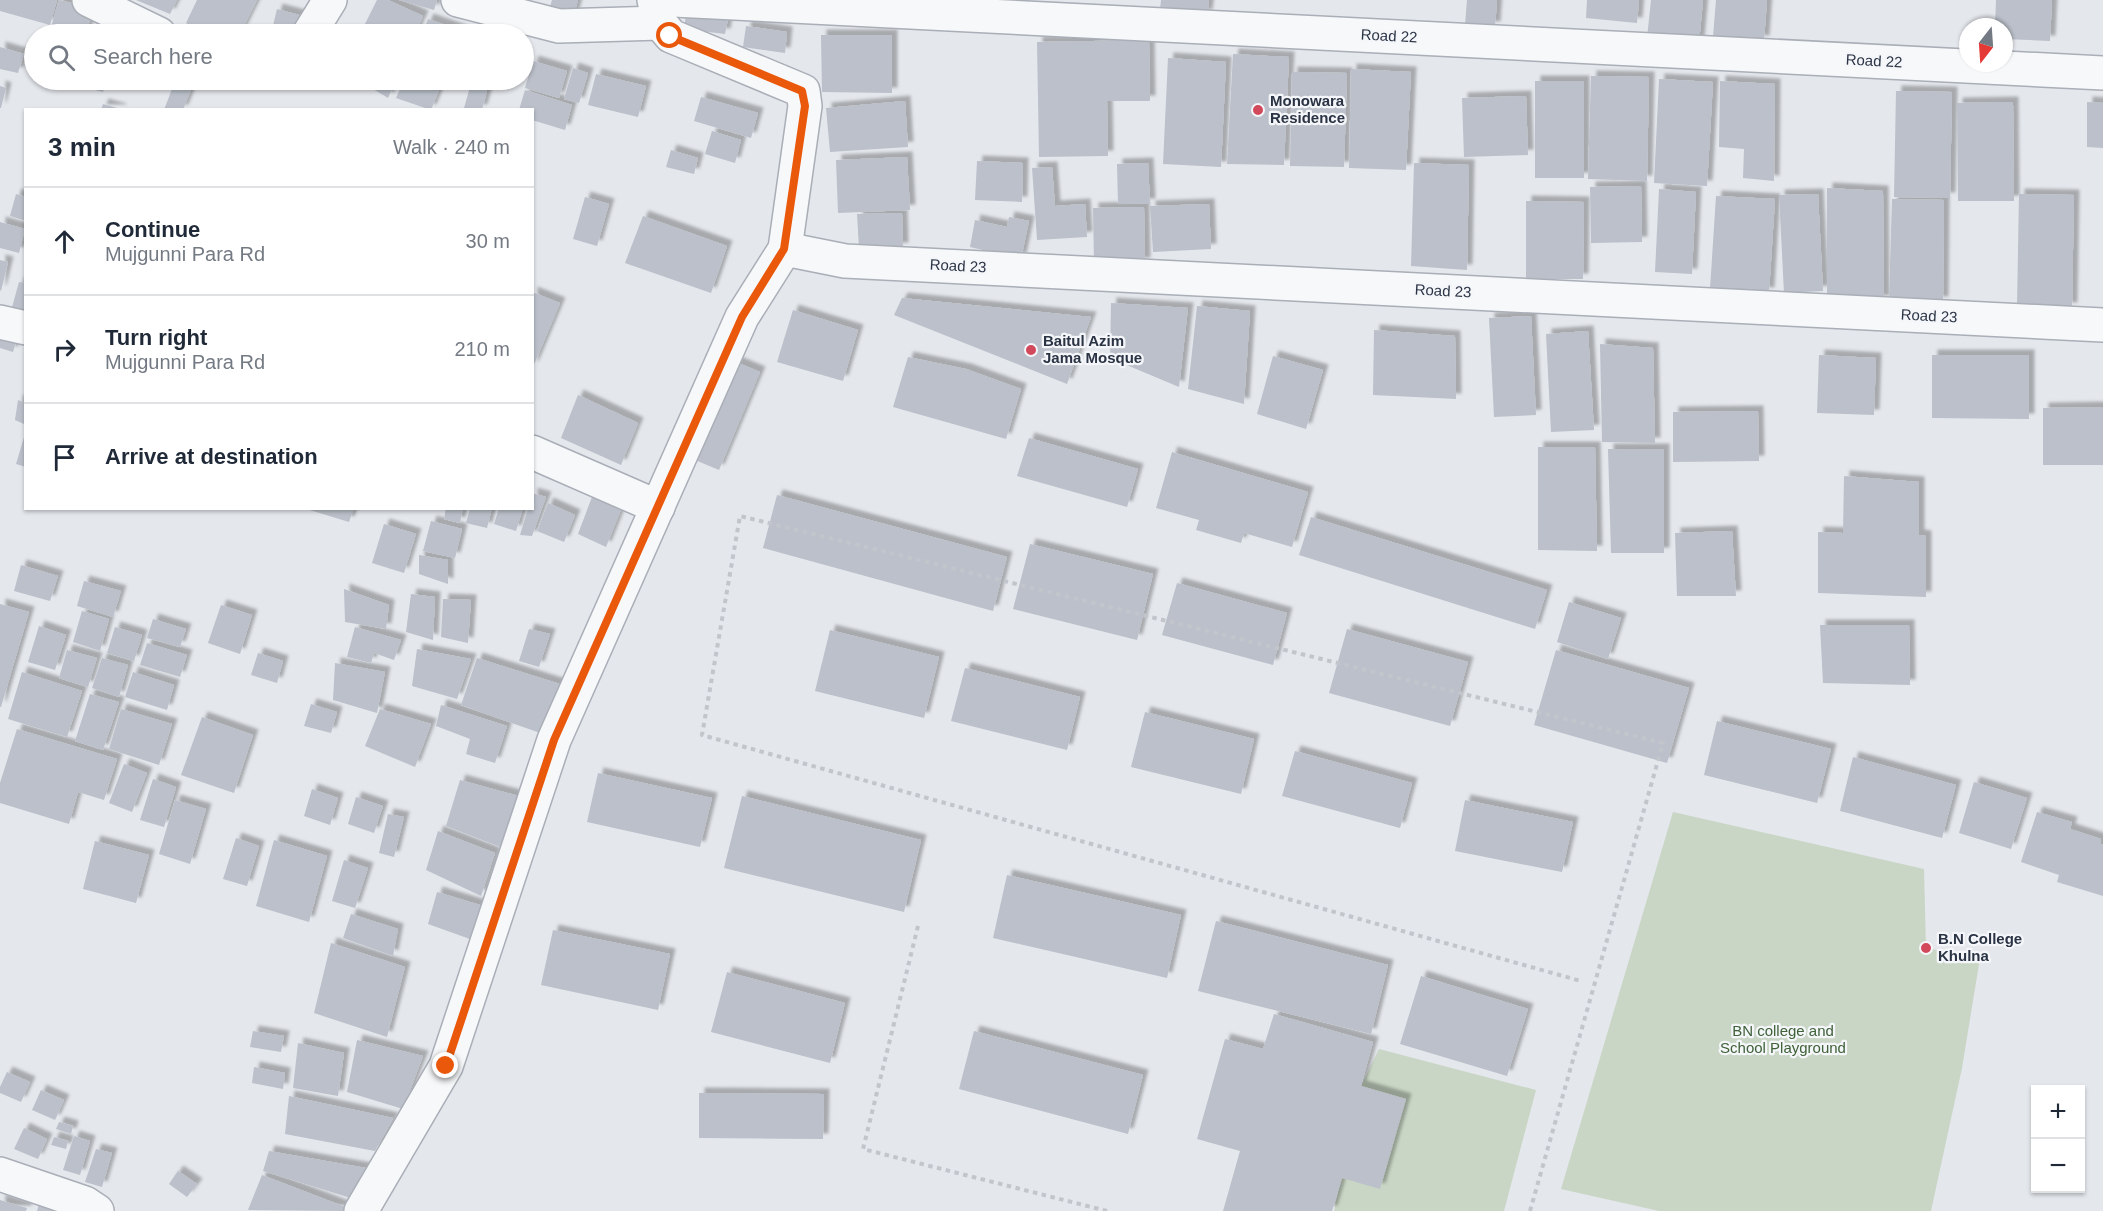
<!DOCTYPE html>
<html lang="en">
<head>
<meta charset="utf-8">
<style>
  body { margin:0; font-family:Arial,sans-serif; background:#f6f6f7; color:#1f2937 }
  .controls { position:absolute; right:18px; bottom:18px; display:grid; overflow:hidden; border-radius:0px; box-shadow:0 2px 4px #0004 }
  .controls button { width:54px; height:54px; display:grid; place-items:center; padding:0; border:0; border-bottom:2px solid #e0e1e3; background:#fff; color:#1f2937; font:30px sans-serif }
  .compass { position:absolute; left:1959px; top:18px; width:54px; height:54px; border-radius:50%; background:#fff; box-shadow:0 2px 4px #0004; rotate:197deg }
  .stop { position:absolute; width:18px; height:18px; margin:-14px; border:4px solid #ea580c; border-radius:50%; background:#fff }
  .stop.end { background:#ea580c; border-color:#fff; box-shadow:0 2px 6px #0008 }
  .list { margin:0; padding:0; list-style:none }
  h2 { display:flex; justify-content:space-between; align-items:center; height:78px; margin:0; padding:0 24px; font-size:26px }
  h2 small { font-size:20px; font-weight:400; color:#747a83 }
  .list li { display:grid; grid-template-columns:39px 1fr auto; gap:18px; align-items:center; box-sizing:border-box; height:108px; padding:0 24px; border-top:2px solid #e0e1e3 }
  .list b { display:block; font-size:22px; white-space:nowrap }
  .list p { margin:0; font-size:20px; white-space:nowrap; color:#747a83 }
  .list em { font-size:20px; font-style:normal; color:#747a83 }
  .icon { flex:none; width:33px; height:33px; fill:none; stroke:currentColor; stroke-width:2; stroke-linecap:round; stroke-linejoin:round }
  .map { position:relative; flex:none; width:2103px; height:1211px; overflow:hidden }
  .search { position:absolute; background:#fff; box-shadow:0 2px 4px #0004; left:24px; top:24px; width:510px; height:66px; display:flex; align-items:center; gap:15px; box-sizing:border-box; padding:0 21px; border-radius:33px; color:#747a83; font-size:22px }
  .panel { position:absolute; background:#fff; box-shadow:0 2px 4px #0004; left:24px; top:108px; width:510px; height:402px; border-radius:0px }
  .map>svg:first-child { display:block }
  .green { fill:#c9d6c5 }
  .building { fill:#bbc0ca; filter:url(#shadow) }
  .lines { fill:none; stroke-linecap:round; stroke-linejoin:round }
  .minor-casing { stroke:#a9aeb7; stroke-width:36 }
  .path { stroke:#c2c5cb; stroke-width:4; stroke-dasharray:4.5 4.5; stroke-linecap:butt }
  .minor { stroke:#f7f8fa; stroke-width:33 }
  .route { stroke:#ea580c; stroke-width:8 }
  .poi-dot { fill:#d1495b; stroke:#f4f6f9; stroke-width:2 }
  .labels { text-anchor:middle; stroke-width:4.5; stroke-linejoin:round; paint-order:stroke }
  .street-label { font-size:15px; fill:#2b3445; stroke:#f4f6f9 }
  .poi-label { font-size:15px; font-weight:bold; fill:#2b3445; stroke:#f4f6f9; text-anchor:start }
  .park-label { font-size:15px; fill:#3f6138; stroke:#f4f6f9 }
</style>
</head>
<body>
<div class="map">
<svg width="2103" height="1211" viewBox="0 0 2103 1211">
  <defs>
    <filter id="shadow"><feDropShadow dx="5.5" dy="-5.5" stdDeviation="1.5" flood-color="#0004"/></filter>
  </defs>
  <rect width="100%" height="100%" fill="#e4e7ec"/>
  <g class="green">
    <polygon points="1673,812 1924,869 1926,948 1980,958 1962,1068 1931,1211 1659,1211 1561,1189"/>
    <polygon points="1379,1049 1536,1090 1504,1211 1334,1211 1361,1086"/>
  </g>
  <g class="building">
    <polygon points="0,0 57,0 50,25 0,11"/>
    <polygon points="59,0 93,8 86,34 49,34"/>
    <polygon points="136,0 177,0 170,14"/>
    <polygon points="197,0 257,0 240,34 208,34 186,23"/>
    <polygon points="377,0 388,0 423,16 415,34 360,34"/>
    <polygon points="399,0 437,0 434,10"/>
    <polygon points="552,0 578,0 568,35 544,28"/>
    <polygon points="1161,0 1209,0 1207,15 1160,10"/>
    <polygon points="1467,0 1497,0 1495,27 1465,25"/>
    <polygon points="1587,0 1639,0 1637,23 1586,18"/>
    <polygon points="1651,0 1703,0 1699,43 1647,38"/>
    <polygon points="1716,0 1767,0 1764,41 1713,37"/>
    <polygon points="1996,0 2052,0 2050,41 2004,39 2004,27 1995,27"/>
    <polygon points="687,8 729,13 725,34 684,29"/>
    <polygon points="277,9 314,19 310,34 271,34"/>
    <polygon points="428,19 463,31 462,34 422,34"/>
    <polygon points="746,26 787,32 785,53 743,47"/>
    <polygon points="821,35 892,35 892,93 822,92"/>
    <polygon points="1149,40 1150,101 1107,101 1108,156 1039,157 1037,42"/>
    <polygon points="0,47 24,54 18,73 0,69"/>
    <polygon points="1233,54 1289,57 1284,165 1227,164"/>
    <polygon points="1168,58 1226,62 1221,167 1163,164"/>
    <polygon points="533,61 567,71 559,98 525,88"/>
    <polygon points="573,68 588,73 579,103 564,99"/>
    <polygon points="1351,69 1411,72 1406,170 1349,168"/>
    <polygon points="1292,72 1347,73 1344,167 1290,166"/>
    <polygon points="596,74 646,86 638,117 588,105"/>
    <polygon points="1591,76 1649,77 1647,181 1588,179"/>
    <polygon points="1659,79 1713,82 1707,186 1654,183"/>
    <polygon points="81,80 107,80 103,92 79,86"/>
    <polygon points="358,80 396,80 388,98"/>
    <polygon points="404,80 443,80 431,110 396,98"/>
    <polygon points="463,80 490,80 487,87"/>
    <polygon points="175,81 192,87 183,110 164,110"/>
    <rect x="1535" y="81" width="49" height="97"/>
    <polygon points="1720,81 1775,84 1774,181 1743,178 1744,149 1719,147"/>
    <polygon points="0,86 6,88 1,108 0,108"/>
    <polygon points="470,87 487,91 482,110 464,108"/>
    <polygon points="525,90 572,105 565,130 532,120 532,110 519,110"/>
    <polygon points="1896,91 1952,92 1950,198 1894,197"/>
    <polygon points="1526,96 1528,155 1464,157 1462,98"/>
    <polygon points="701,97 758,113 751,138 694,121"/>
    <polygon points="905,101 908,147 830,152 826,108"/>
    <polygon points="2013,102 2014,201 1958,201 1957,103"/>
    <polygon points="2087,102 2103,103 2103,148 2087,147"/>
    <polygon points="103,104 121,109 121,110 101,110"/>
    <polygon points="712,131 741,140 735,163 705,154"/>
    <polygon points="671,150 698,158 694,174 666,167"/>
    <polygon points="907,157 910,210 838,213 836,160"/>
    <polygon points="977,161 1023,163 1022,202 975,200"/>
    <polygon points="1148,163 1150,204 1118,204 1117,164"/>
    <polygon points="1414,163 1469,165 1467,270 1411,266"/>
    <polygon points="1052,167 1055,206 1085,204 1087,237 1037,240 1032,168"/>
    <polygon points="1641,186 1642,242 1591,243 1590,187"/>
    <polygon points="1827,188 1883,191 1884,301 1827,298"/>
    <polygon points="1659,189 1696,192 1692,274 1655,272"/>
    <polygon points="16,194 26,197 26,221 10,216"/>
    <polygon points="1818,194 1823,291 1784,293 1779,195"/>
    <polygon points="2019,194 2074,195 2072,308 2017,306"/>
    <polygon points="1716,196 1775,199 1769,293 1710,289"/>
    <polygon points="585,197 609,204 597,246 573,239"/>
    <polygon points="1892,199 1944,200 1943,302 1889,300"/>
    <polygon points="1526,201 1584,202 1583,279 1526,279"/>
    <polygon points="1209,204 1211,249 1153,252 1150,206"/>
    <polygon points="1144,207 1145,263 1094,264 1093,208"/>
    <polygon points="902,213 903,248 859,249 857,214"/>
    <polygon points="643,216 727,246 711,293 625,263"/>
    <polygon points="1009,217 1029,221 1021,259 970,247 975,220 1007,227"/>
    <polygon points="0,222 25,229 19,253 0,248"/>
    <polygon points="0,260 8,262 1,291 0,290"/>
    <polygon points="19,282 26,283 26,315 11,311"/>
    <polygon points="532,292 560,303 533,367 532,367"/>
    <polygon points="902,298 1091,317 1067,384 894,315"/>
    <polygon points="1111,303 1188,308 1179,387 1110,358"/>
    <polygon points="1197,306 1250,311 1244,404 1188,389"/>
    <polygon points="793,310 858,330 843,381 777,362"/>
    <polygon points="1531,316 1536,415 1494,417 1489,318"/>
    <polygon points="0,330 18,335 13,352 0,348"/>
    <polygon points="1374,330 1455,336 1456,399 1373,395"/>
    <polygon points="1588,331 1594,430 1551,432 1546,334"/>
    <polygon points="1600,344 1653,348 1655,443 1602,442"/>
    <polygon points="1819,355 1876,358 1874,415 1817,413"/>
    <polygon points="1932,355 2029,355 2029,419 1932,418"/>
    <polygon points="1273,356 1323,370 1306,429 1257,414"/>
    <polygon points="908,357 966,369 1021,389 1006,439 893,407"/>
    <polygon points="736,362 760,372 719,470 695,460"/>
    <polygon points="578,395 638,423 621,465 561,438"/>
    <polygon points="18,400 26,403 26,425 15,420"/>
    <polygon points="2103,407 2103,465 2043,465 2043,408"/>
    <polygon points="1758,411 1759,461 1673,462 1673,412"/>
    <polygon points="24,437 26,437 26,467 16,464"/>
    <polygon points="1029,438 1138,469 1127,507 1017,476"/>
    <polygon points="1538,447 1595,447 1597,551 1538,550"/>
    <polygon points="1608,449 1664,449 1664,553 1611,553"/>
    <polygon points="1172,452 1308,492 1292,547 1244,533 1241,543 1196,530 1199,520 1156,508"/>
    <polygon points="1844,476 1919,482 1919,535 1926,536 1926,597 1818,593 1818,532 1843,533"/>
    <polygon points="595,489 624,502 606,547 578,534"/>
    <polygon points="532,493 546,497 532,536 520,535 528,508 532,508"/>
    <polygon points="777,495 1007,557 993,611 763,548"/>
    <polygon points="548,503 575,515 564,542 537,531"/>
    <polygon points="303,508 354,508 349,522"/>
    <polygon points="446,508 463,508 460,523 444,519"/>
    <polygon points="470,508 492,508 487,528 466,523"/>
    <polygon points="499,508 523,508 516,531 494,524"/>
    <polygon points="1311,517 1547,590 1535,629 1299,555"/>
    <polygon points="431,521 462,529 455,558 423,551"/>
    <polygon points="384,524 416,534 404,573 372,563"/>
    <polygon points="1732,531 1736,596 1677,596 1675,533"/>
    <polygon points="1030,544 1153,574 1137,640 1013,609"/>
    <polygon points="419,555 448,560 448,584 419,574"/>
    <polygon points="21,565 58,576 50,601 14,591"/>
    <polygon points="84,581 121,591 113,617 77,606"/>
    <polygon points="1177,583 1287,613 1273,665 1162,635"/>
    <polygon points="344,589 389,605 386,629 345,622"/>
    <polygon points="411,594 435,597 433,640 406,632"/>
    <polygon points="443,599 471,600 468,643 441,637"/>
    <polygon points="1569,602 1621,618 1608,659 1557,642"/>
    <polygon points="0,604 29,612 1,707 0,707"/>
    <polygon points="221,605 252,615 240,654 208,643"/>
    <polygon points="82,611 109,619 100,651 73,642"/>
    <polygon points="153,619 186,629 180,647 147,638"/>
    <polygon points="1820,625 1909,625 1910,685 1823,683"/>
    <polygon points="39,626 66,635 55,670 28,662"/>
    <polygon points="115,627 142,635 134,661 107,653"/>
    <polygon points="355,627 401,640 394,660 374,653 371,663 347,657"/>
    <polygon points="529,629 550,634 539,667 519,661"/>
    <polygon points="1347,629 1468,662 1450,726 1329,693"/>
    <polygon points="830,630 939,657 924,718 815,691"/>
    <polygon points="147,643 187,655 180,677 140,665"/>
    <polygon points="417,649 471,659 457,699 412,686"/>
    <polygon points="67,650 97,658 88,687 59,678"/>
    <polygon points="1556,650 1689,688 1667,763 1534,725"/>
    <polygon points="258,653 283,661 277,683 251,675"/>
    <polygon points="102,658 128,665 119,697 92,688"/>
    <polygon points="477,658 563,685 543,734 461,705"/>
    <polygon points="335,663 385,672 377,713 333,700"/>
    <polygon points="965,668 1080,697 1067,750 951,721"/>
    <polygon points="22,672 82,691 67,737 8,719"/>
    <polygon points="133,672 174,685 167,710 125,697"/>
    <polygon points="90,694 119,702 103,750 75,741"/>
    <polygon points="311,704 337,712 331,733 304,726"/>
    <polygon points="441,705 507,726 495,763 466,754 470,739 436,726"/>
    <polygon points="121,709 172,724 159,765 109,749"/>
    <polygon points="380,709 431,724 415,767 365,746"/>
    <polygon points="1145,712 1254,739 1241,794 1131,767"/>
    <polygon points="202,717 253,735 234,793 181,775"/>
    <polygon points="1717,721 1831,749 1817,803 1704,775"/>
    <polygon points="17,729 117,759 104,800 78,792 69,824 0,803 0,783"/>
    <polygon points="1295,751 1412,783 1400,828 1282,796"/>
    <polygon points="1853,757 1956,785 1942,838 1840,811"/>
    <polygon points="124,764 147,773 132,812 109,803"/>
    <polygon points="598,773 712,798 700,847 587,822"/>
    <polygon points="153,779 176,787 164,827 140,820"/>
    <polygon points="460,780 526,798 508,850 446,826"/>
    <polygon points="1974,782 2027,798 2011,849 1959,833"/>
    <polygon points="312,789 338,798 330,825 304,816"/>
    <polygon points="742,796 921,840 904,912 724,868"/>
    <polygon points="356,797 383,806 374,833 348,824"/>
    <polygon points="175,800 206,809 190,864 159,854"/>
    <polygon points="1465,800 1573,822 1562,872 1455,851"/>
    <polygon points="2037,812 2072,822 2070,829 2101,839 2100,844 2103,845 2103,896 2057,882 2059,875 2021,862"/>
    <polygon points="388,814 404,817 394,857 379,853"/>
    <polygon points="438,831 495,853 481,896 426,870"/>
    <polygon points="236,838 259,846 247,886 223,879"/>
    <polygon points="274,840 327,856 309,922 256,906"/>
    <polygon points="95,841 149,855 136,903 83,889"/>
    <polygon points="344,860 368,868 355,908 332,901"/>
    <polygon points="1007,875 1181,915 1167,978 993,938"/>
    <polygon points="437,892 490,908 481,943 428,924"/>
    <polygon points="351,914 398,929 393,956 343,938"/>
    <polygon points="1216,921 1388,965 1371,1034 1198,991"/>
    <polygon points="553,930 670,954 658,1010 541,985"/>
    <polygon points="331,943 405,967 387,1037 314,1013"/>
    <polygon points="727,972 845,1003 830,1063 711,1032"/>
    <polygon points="1421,976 1528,1009 1507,1076 1400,1044"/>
    <polygon points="1274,1014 1373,1042 1361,1086 1406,1099 1380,1189 1342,1178 1332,1211 1223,1211 1240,1151 1197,1139 1225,1039 1263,1049"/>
    <polygon points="253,1031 284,1036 281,1052 250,1047"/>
    <polygon points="974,1031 1143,1075 1128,1134 959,1089"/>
    <polygon points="357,1040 423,1056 403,1109 347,1092"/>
    <polygon points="298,1043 344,1053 338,1096 293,1088"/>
    <polygon points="254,1067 285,1073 283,1089 252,1083"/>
    <polygon points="7,1072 30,1082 21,1102 0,1093 0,1087"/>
    <polygon points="41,1090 64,1100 55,1120 32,1110"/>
    <polygon points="699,1093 824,1094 823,1139 699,1138"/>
    <polygon points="289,1096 393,1118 375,1151 285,1134"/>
    <polygon points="59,1122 73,1126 71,1134 56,1129"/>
    <polygon points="24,1128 47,1139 38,1159 14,1149"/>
    <polygon points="74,1136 90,1141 80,1175 63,1170"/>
    <polygon points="54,1137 68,1141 66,1149 51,1145"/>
    <polygon points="96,1149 112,1153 102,1187 85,1182"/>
    <polygon points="269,1151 366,1168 354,1199 263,1171"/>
    <polygon points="178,1171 197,1184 187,1197 169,1184"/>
    <polygon points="262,1175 348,1208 347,1211 248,1210"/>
    <polygon points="0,1200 27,1208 26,1211 0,1211"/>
    <polygon points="39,1204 62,1211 37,1211"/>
  </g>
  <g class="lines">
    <defs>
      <g id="minor">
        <polyline points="89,0 159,34"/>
        <polyline points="458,0 559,26 660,23"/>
        <polyline points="674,0 2103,73"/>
        <polyline points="309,34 330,0"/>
        <polyline points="785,249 845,261 2103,325"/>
        <polyline points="0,322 26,328"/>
        <polyline points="532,452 658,507"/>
        <polyline points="0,1174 85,1203 97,1211"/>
        <polyline points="361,1211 446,1066 554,740 742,317 785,249 805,106 803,91 671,36 660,23 654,0"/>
      </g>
    </defs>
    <use href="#minor" class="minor-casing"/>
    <g class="path">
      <polyline points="918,926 863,1149 1107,1211"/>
      <polyline points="1530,1211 1663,743 740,516 702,735 1581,981"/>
    </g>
    <use href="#minor" class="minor"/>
  </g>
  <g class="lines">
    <polyline class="route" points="446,1066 554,740 742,317 784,249 805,106 802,91 670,36"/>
  </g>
  <g class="poi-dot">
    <circle cx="1258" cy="110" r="6"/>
    <circle cx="1031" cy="350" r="6"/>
    <circle cx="1926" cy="948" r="6"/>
  </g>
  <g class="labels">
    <g class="street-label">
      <text transform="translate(1389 36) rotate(3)" y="5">Road 22</text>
      <text transform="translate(1874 61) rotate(3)" y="5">Road 22</text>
      <text transform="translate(958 266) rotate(3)" y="5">Road 23</text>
      <text transform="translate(1443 291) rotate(3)" y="5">Road 23</text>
      <text transform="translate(1929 316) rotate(3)" y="5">Road 23</text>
    </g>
    <g class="poi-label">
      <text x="1270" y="106">Monowara<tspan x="1270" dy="17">Residence</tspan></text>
      <text x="1043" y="346">Baitul Azim<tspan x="1043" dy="17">Jama Mosque</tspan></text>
      <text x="1938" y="944">B.N College<tspan x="1938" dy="17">Khulna</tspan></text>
    </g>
    <g class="park-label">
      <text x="1783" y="1036">BN college and<tspan x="1783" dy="17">School Playground</tspan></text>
    </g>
  </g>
</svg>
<div class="controls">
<button>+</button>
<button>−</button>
</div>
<svg class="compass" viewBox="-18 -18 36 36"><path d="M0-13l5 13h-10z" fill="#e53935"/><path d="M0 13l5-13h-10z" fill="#747a83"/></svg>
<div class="stop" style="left:670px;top:36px"></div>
<div class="stop end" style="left:446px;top:1066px"></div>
<div class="search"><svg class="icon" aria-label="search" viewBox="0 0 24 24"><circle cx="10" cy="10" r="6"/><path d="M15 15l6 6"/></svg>Search here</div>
<section class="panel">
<h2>3 min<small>Walk · 240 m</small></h2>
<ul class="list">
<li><svg class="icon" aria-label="ahead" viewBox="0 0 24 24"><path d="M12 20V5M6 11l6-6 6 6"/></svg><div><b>Continue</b><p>Mujgunni Para Rd</p></div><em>30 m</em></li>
<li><svg class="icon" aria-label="right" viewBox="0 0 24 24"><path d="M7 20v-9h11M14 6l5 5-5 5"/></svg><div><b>Turn right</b><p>Mujgunni Para Rd</p></div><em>210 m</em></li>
<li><svg class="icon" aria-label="arrive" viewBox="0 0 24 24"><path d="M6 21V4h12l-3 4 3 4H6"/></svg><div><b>Arrive at destination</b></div></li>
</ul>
</section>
</div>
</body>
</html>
